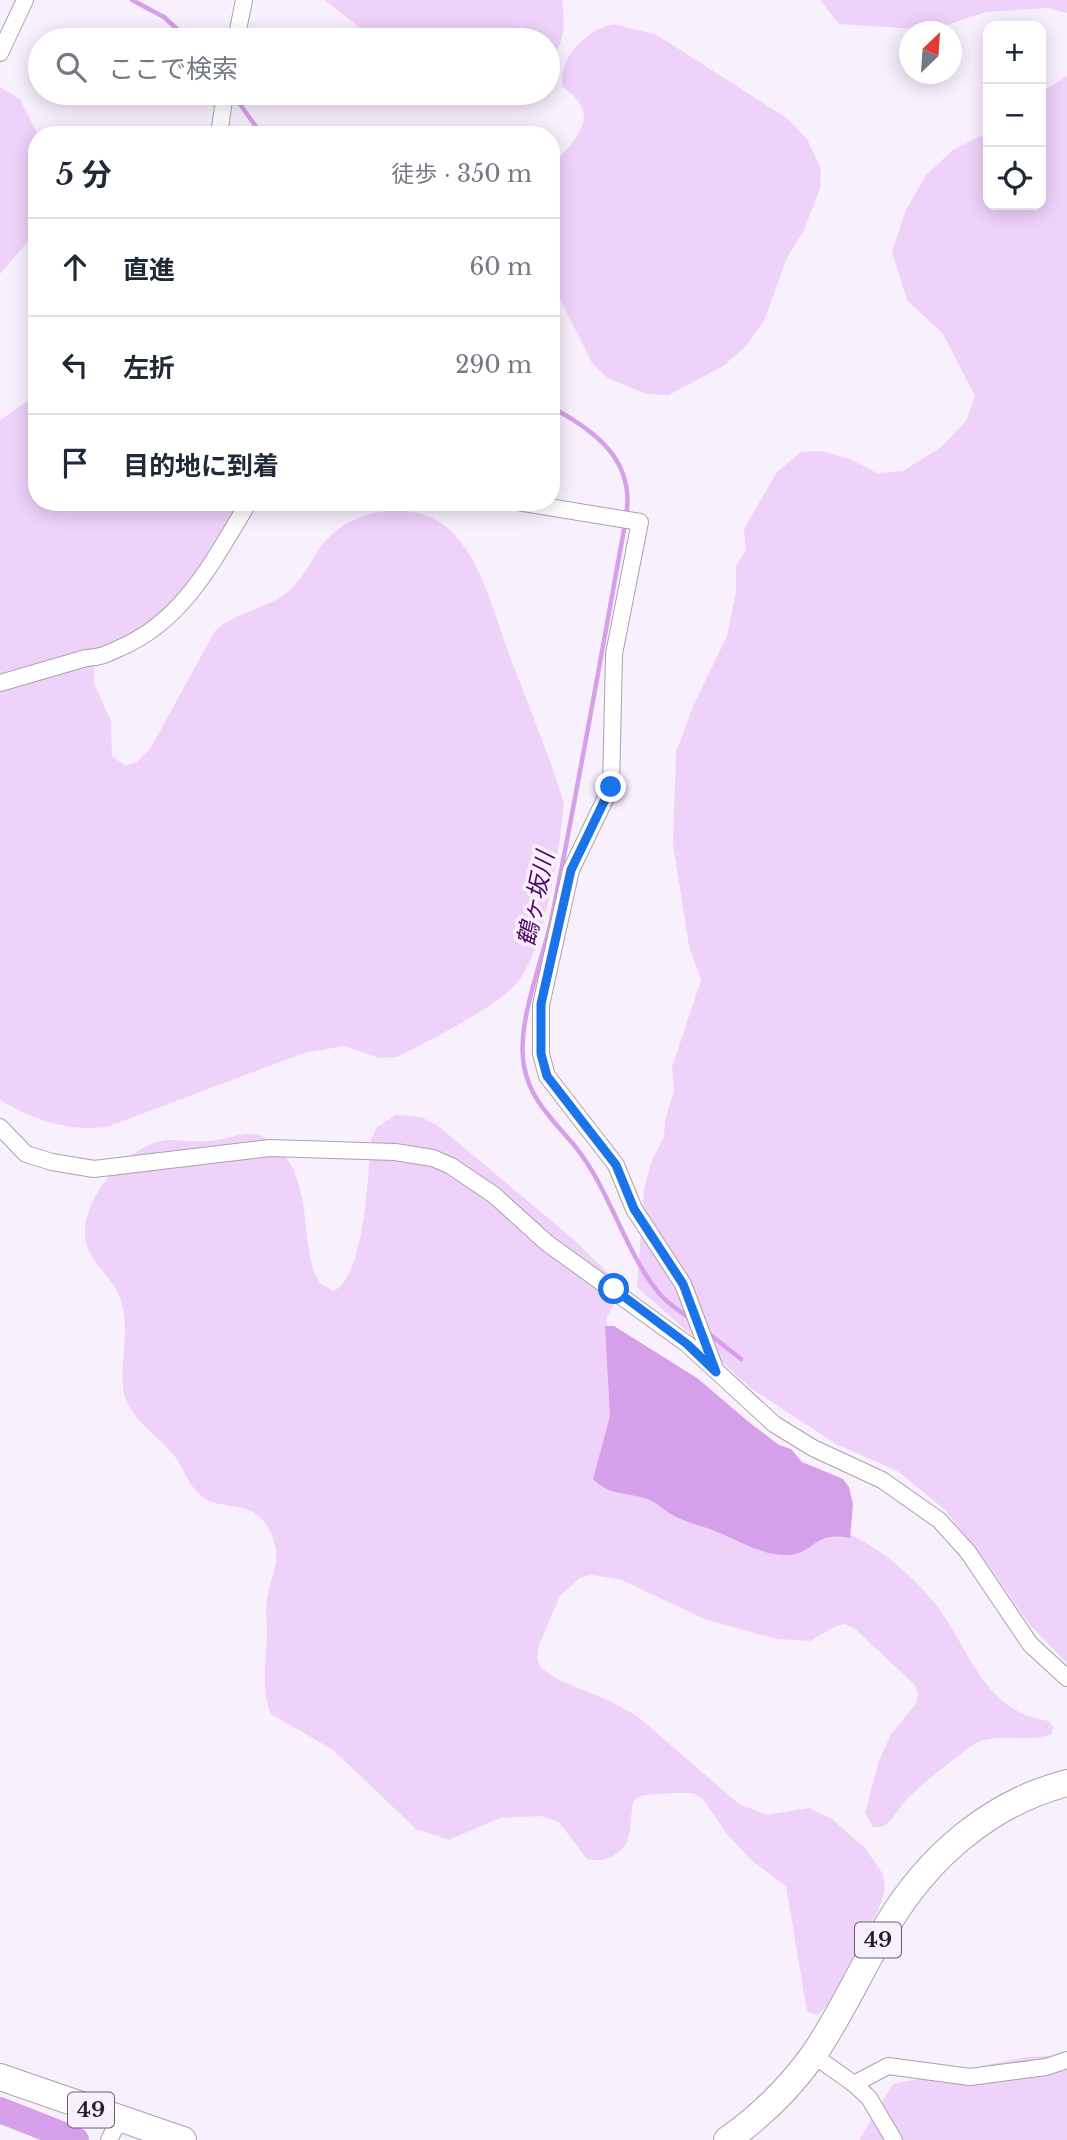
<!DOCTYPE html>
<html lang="ja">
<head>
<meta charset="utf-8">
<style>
  body { margin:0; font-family:"Libre Baskerville","Noto Sans JP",serif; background:#f6f6f7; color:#1f2937 }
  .controls { position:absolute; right:21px; top:21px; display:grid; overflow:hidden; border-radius:14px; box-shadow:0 4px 18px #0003 }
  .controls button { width:63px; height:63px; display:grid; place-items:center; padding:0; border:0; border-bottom:2px solid #e0e1e3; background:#fff; color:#1f2937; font:35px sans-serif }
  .compass { position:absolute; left:899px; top:21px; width:63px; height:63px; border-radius:50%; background:#fff; box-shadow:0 4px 18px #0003; rotate:25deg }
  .stop { position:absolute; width:21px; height:21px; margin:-16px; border:5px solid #1a73e8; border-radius:50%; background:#fff }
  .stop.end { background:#1a73e8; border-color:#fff; box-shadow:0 2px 7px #0008 }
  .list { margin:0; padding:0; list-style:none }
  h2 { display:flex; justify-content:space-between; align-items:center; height:91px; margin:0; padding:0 28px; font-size:30px }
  h2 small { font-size:23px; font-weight:400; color:#747a83 }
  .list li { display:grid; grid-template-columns:46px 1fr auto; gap:21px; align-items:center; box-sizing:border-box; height:98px; padding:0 28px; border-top:2px solid #e0e1e3 }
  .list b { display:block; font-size:26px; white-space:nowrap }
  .list em { font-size:23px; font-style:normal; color:#747a83 }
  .icon { flex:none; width:38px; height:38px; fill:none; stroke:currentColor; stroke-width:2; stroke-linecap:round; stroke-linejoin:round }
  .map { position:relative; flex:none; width:1067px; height:2140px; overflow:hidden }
  .search { position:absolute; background:#fff; box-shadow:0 4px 18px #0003; left:28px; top:28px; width:532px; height:77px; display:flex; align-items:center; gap:18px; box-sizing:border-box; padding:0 24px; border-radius:38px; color:#747a83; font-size:26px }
  .panel { position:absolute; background:#fff; box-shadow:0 4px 18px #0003; left:28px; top:126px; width:532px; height:385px; border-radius:28px }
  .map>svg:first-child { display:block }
  .green { fill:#efd2fa }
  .water { fill:#d69fea }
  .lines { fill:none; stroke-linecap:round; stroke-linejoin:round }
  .stream { stroke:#d69fea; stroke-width:4.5 }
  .river { stroke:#d69fea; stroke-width:26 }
  .minor-casing { stroke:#aaa1ae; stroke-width:18 }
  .primary-casing { stroke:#aaa1ae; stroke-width:28 }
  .minor { stroke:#fff; stroke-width:16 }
  .primary { stroke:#fff; stroke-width:26 }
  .route { stroke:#1a73e8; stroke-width:9 }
  .labels { text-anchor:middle; stroke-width:7; stroke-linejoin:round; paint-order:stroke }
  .shield { fill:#f9f0fd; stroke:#645f66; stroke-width:2 }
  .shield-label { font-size:21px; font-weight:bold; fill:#242126 }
  .water-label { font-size:24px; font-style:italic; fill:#500764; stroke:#f9f0fd }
</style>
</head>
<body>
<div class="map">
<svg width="1067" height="2140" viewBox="0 0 1067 2140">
  <rect width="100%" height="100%" fill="#f9f0fd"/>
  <g class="green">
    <path d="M 325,0 L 562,0 C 565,24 566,44 548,61 L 548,40 L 375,40 Z"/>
    <polygon points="820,0 1067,0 1067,13 1047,8 986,12 932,30 839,24"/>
    <path d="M 613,24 L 657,35 L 788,119 L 807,139 L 821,169 L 820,189 L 804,230 L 787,258 L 764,321 L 744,348 L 723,366 L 669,395 L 646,394 L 624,385 L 608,378 L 592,363 L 551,281 L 551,167 C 577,137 604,116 562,86 C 561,54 584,32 613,24 Z"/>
    <polygon points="1067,76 1067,1663 1030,1625 988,1565 944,1509 899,1472 836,1444 753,1390 637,1287 644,1188 652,1160 664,1137 665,1120 674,1091 672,1067 701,980 689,946 673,844 676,752 694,704 727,636 736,591 736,566 746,550 744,529 777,472 801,452 821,451 850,459 877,473 903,471 941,447 966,421 975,396 943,334 907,300 892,252 905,212 926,175 953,150 988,132 988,205 1041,205 1041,92"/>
    <polygon points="0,87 20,99 38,135 37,231 0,274"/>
    <path d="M 37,395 L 37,502 L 244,502 C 229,526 216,555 198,577 C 168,613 127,634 94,665 L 94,683 L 111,721 L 112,756 L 126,766 L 138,761 L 150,749 L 215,631 C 237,610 271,609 292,588 C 315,565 313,544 346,524 C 378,506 422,504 450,530 C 483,561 495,618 511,659 C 529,707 549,754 564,803 C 560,847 545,952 516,984 C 493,1009 429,1041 397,1057 L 379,1058 L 344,1046 L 304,1053 L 107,1127 C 68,1132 34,1120 0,1100 L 0,420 Z"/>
    <path d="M 396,1115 L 421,1117 L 437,1125 L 572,1238 L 611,1276 L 618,1297 L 606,1319 L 611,1344 L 804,1546 L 844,1532 C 880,1547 908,1572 933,1601 C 971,1647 980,1711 1049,1721 L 1053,1726 L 1052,1734 C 1024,1745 992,1729 968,1748 C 948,1764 926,1780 909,1797 C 901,1805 896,1815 888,1823 C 883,1827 879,1828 873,1827 L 865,1813 L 879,1761 L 891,1734 L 916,1704 L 918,1695 L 915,1685 L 855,1629 L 845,1624 L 836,1626 L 810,1641 L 777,1639 L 707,1620 L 619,1579 L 591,1575 L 580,1578 L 560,1596 L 539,1645 L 537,1659 L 541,1668 L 559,1680 L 610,1701 L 637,1716 L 739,1804 L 767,1815 L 809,1808 L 832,1819 L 865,1848 L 883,1874 L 885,1890 L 878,1911 L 828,2004 L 818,2015 L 808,2012 L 806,2006 L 786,1886 L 752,1861 L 727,1834 L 702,1798 L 693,1793 L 675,1793 L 643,1795 L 634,1800 C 627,1824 637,1848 608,1858 C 600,1861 594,1861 586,1858 L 559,1822 L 541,1816 L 500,1818 L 449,1840 L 416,1829 L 333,1750 L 271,1714 C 260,1688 267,1657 267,1630 C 267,1619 265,1609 267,1598 C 270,1578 281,1563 274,1542 C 259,1491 221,1516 199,1494 C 189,1485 184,1470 176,1458 C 159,1435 127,1419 123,1388 C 120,1357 131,1330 120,1298 C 112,1275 86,1261 85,1235 C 84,1196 124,1150 161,1141 C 176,1138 192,1143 208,1141 C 240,1138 254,1122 281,1151 C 310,1183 302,1234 314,1272 L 320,1283 L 333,1291 C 365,1279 368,1171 371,1140 L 377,1127 Z"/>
    <polygon points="1067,2055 1067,2140 859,2140 893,2084 1026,2057"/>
  </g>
  <path class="water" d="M 605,1326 L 614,1326 L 697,1378 L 750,1423 L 779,1445 L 791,1449 L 802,1462 L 843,1479 L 849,1487 L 853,1504 L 850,1538 C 812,1530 815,1555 786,1555 C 760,1555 738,1540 715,1531 C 699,1525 684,1522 669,1513 C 662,1508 656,1502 647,1499 C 626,1492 610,1496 593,1479 L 610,1416 Z"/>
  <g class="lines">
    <g class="stream">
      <polyline points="132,0 164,17 189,40"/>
      <polyline points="232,93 262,135"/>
      <path d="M 551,407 C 594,430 636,460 626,516"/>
      <path d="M 625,524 C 601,656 578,789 551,921 C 542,963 516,1024 524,1066 C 530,1100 553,1120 574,1145 C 610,1189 623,1248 658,1292 C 666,1303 680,1311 691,1319"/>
      <polyline points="708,1333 741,1359"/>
    </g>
    <polyline class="river" points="0,2110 76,2140"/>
    <defs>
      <g id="minor">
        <polyline points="236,40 244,0"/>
        <polyline points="0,53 25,0"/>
        <polyline points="219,135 225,93"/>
        <polyline points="518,502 640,522 614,654 611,787 571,870 541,1005 541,1054 547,1076 616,1165 634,1209 683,1284 714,1366"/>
        <path d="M 0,683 L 86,658 C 100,658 109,653 122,647 C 185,619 214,559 249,502"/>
        <polyline points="0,1127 26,1154 52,1162 94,1169 270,1148 395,1152 433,1158 451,1166 494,1195 547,1243 687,1344 774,1424 813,1448 882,1480 939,1520 968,1552 1030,1644 1067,1678"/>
        <polyline points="813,2055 854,2084 888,2066 970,2077 1046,2067 1067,2060"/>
        <polyline points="854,2084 869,2098 894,2140"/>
        <polyline points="109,2140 119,2120"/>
      </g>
      <g id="primary">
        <polyline points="0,2077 183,2140"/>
        <path d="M 727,2140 C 760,2117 791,2086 814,2054 C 842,2013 862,1967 888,1924 C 928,1857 990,1803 1067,1783"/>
      </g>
    </defs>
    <use href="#minor" class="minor-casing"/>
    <use href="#primary" class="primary-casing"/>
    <use href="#minor" class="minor"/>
    <use href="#primary" class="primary"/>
  </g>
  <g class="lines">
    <polyline class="route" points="611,787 571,870 541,1004 541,1054 547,1076 616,1165 634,1209 683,1284 716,1372 687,1344 614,1289"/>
  </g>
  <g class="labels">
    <g class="shield">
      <rect x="855" y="1922.5" width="46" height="35" rx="5"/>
      <rect x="68" y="2092.5" width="46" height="35" rx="5"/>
    </g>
    <g class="shield-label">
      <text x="878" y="1947">49</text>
      <text x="91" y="2117">49</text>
    </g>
    <g class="water-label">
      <text transform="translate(536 899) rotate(-78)" y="8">鶴ヶ坂川</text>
    </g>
  </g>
</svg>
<div class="controls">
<button>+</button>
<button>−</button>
<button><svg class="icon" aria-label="locate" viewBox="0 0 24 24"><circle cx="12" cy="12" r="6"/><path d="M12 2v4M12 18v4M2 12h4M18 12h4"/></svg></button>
</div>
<svg class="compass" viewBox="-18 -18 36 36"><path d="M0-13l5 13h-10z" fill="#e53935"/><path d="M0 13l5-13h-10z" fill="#747a83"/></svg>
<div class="stop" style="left:614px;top:1289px"></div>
<div class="stop end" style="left:611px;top:787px"></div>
<div class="search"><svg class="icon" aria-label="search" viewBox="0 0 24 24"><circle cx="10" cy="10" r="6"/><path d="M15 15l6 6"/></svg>ここで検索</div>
<section class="panel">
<h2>5 分<small>徒歩 · 350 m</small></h2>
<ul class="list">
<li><svg class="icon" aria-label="ahead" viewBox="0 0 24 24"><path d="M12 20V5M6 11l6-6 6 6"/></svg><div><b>直進</b></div><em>60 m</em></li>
<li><svg class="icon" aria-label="left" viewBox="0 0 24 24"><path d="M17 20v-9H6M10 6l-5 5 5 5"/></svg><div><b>左折</b></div><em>290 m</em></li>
<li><svg class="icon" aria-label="arrive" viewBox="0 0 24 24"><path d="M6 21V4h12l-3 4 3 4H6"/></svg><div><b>目的地に到着</b></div></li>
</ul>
</section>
</div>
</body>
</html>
